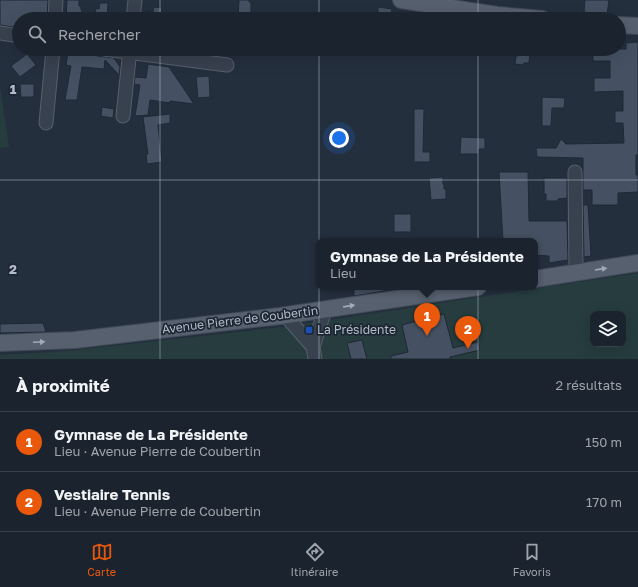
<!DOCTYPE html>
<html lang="fr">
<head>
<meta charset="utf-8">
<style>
  body { margin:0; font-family:"Golos Text",sans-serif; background:#242b36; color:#f1f3f6 }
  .controls { position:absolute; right:12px; bottom:12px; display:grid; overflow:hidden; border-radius:8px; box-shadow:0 4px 16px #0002 }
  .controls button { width:36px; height:36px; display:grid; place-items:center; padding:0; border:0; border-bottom:1px solid #39404a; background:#1b232e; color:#f1f3f6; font:20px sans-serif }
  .you { position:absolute; left:339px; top:138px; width:14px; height:14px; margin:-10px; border:3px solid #fff; border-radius:50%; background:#1a73e8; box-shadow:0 0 0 6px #1a73e833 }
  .badge { display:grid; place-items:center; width:26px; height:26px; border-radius:50%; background:#ea580c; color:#fff; font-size:13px; font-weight:700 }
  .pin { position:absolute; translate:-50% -33px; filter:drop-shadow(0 1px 2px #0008) }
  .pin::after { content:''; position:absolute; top:21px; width:14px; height:12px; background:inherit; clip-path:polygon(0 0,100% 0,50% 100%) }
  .popup { position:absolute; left:316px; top:238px; width:222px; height:52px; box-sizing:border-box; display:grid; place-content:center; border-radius:8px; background:#1b232e; filter:drop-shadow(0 1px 3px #0005); font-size:13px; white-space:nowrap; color:#a0a4aa }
  .popup b { font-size:15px; color:#f1f3f6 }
  .popup::after { content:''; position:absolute; left:50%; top:100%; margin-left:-8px; border:8px solid transparent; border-top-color:#1b232e }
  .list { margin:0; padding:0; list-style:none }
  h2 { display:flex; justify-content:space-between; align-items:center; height:52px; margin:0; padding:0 16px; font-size:17px }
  h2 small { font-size:13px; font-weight:400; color:#a0a4aa }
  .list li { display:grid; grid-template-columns:26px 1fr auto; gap:12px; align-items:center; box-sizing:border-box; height:60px; padding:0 16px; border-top:1px solid #39404a }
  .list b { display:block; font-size:15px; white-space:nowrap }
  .list p { margin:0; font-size:13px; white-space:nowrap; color:#a0a4aa }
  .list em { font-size:13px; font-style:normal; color:#a0a4aa }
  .icon { flex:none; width:22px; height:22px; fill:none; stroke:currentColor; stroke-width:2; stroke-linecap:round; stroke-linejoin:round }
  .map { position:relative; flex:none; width:638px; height:359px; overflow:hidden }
  .search { position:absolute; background:#1b232e; box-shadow:0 4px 16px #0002; left:12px; right:12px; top:12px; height:44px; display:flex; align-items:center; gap:10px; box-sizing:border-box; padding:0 14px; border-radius:22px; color:#a0a4aa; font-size:15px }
  .sheet { height:172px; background:#1b232e }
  nav { display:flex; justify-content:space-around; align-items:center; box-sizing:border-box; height:56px; border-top:1px solid #39404a; background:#1b232e; font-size:11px; color:#a0a4aa }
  nav a { display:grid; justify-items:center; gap:2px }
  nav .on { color:#ea580c }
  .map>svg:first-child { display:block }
  .green { fill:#263c3f; fill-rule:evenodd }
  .building { fill:#455162; stroke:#1f2835 }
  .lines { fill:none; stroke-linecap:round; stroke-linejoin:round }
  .minor-casing { stroke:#565f6c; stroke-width:15 }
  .major-casing { stroke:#414a57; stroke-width:18 }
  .minor { stroke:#38414e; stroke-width:13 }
  .major { stroke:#56606e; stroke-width:16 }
  .oneway { fill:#a1aab7 }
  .grid { fill:none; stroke:#b4bcc9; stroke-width:1; stroke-opacity:0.55 }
  .transit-dot { fill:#1a4fb4; stroke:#1d2633; stroke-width:1.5 }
  .labels { text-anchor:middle; stroke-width:3.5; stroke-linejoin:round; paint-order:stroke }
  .street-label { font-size:12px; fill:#b4bcc9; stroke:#1d2633 }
  .poi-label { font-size:12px; fill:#b4bcc9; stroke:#1d2633; text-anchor:start }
  .grid-label { font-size:13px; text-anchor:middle; font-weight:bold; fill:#b4bcc9; stroke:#1d2633; stroke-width:3.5; stroke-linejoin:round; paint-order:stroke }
</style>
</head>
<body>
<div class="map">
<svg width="638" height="359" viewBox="0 0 638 359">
  <rect width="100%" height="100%" fill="#242f3e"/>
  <g class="green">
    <polygon points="0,86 9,147 0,148"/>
    <path d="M 638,273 L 638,359 L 0,359 L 0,355 L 66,351 L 282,327 ZM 593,314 L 623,314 L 623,344 L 593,344 Z"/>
  </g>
  <g class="building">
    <polygon points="0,0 48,0 47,19 19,19 19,28 0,25"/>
    <polygon points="67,0 79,0 79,6 81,6 81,10 82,11 81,19 66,19"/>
    <polygon points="239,0 249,0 249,2 251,2 251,19 238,19"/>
    <polygon points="585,0 609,0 607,15 584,12"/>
    <polygon points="100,3 108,3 107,17 95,16 96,8 99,9"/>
    <polygon points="154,7 162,8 161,13 167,14 167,19 142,19 143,11 153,12"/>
    <polygon points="378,7 392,9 391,17 378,15"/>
    <polygon points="638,42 638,155 636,155 636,175 638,175 638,192 618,193 618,205 592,205 592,190 583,190 583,158 537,157 536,148 556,148 561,139 566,144 624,143 623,123 615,123 615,111 623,111 623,91 594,92 594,78 610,78 610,61 593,61 593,49 626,49 626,43"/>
    <polygon points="518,49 530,49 529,63 524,63 523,65 515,64 516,56 518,56"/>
    <polygon points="68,52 114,58 120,67 119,75 105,60 104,69 82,67 77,100 65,100 71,66 66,65"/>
    <polygon points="27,54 36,65 20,77 11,66"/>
    <polygon points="148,64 169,67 194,104 170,101 170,103 150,100 148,115 135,116 140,85 134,84 135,77 146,78"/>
    <polygon points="209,76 210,97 198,98 196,77"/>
    <polygon points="20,84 34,84 34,97 21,97"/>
    <polygon points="542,97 565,98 564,108 552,108 551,126 542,126"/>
    <polygon points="102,107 114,109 113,118 101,116"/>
    <polygon points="414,109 424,109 423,152 430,152 430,162 414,162"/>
    <polygon points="170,114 170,123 158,125 162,162 147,164 146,154 148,154 143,117"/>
    <polygon points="461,137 485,138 485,149 479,149 479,154 460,154"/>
    <polygon points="499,172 528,172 529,221 567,221 568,260 549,263 549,256 535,255 535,241 503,241"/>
    <polygon points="443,177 443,184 444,184 444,189 446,189 446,199 431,200 429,178"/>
    <polygon points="544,178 567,178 567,198 558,199 558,201 546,201 546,194 544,194"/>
    <polygon points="583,205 588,205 591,256 584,257"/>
    <rect x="394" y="214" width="17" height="18"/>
    <polygon points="354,287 384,287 384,291 354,296"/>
    <polygon points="444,314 453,348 478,342 480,350 450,357 450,359 391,359 391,356 408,352 402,325"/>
    <polygon points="43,323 46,332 0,333 0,324"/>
    <polygon points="362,340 367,359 351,359 347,343"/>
  </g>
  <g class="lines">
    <defs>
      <g id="minor">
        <polyline points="55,19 56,0"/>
        <polyline points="133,19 135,0"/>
        <polyline points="0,33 19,36"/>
        <polyline points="104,49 227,65"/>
        <polyline points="123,116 130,49"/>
        <polyline points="46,123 53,49"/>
        <polyline points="575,172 576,273"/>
        <polyline points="285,315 313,347 325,310"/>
        <polyline points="313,347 315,359"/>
      </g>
      <g id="major">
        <polyline points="401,0 497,15 542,19"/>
        <polyline points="619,25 638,26"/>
        <polyline points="535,279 638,263"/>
        <polyline points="0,343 75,340 280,316 478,287"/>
      </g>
    </defs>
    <use href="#minor" class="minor-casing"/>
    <use href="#major" class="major-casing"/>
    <use href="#minor" class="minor"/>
    <use href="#major" class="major"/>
  </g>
  <defs><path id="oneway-solid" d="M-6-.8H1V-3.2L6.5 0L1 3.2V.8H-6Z"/></defs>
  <g class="oneway">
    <use href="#oneway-solid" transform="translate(601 269) rotate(-9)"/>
    <use href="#oneway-solid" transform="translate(349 306) rotate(-8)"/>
    <use href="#oneway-solid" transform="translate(39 342) rotate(-2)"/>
  </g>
  <path class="grid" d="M 160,0 L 160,19M 319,0 L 319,19M 478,0 L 478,19M 160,49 L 160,359M 319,49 L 319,359M 478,49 L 478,359M 0,180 L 638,180"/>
  <rect class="transit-dot" x="305" y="326" width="8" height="8" rx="2"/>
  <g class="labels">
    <g class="street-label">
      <text transform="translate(240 320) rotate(-7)" y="4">Avenue Pierre de Coubertin</text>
    </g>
    <g class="poi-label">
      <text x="317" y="334">La Présidente</text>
    </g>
  </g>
  <g class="grid-label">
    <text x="13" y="94">1</text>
    <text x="13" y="274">2</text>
  </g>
</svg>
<div class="controls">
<button><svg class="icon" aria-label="layers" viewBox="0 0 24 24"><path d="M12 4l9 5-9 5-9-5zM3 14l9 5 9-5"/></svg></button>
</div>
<div class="you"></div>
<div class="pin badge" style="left:427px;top:336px">1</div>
<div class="popup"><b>Gymnase de La Présidente</b>Lieu</div>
<div class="pin badge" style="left:468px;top:349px">2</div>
<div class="search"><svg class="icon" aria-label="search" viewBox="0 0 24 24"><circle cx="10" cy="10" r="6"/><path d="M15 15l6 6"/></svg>Rechercher</div>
</div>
<section class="sheet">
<h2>À proximité<small>2 résultats</small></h2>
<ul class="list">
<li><span class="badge">1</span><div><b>Gymnase de La Présidente</b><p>Lieu · Avenue Pierre de Coubertin</p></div><em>150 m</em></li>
<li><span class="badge">2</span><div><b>Vestiaire Tennis</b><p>Lieu · Avenue Pierre de Coubertin</p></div><em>170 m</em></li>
</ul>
</section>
<nav>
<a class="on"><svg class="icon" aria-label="map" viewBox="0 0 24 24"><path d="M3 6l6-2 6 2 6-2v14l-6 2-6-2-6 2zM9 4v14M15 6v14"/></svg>Carte</a>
<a><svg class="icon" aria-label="directions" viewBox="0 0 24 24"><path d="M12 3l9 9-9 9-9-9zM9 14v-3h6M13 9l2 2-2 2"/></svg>Itinéraire</a>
<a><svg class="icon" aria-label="saved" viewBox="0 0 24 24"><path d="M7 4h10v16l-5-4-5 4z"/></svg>Favoris</a>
</nav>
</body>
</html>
